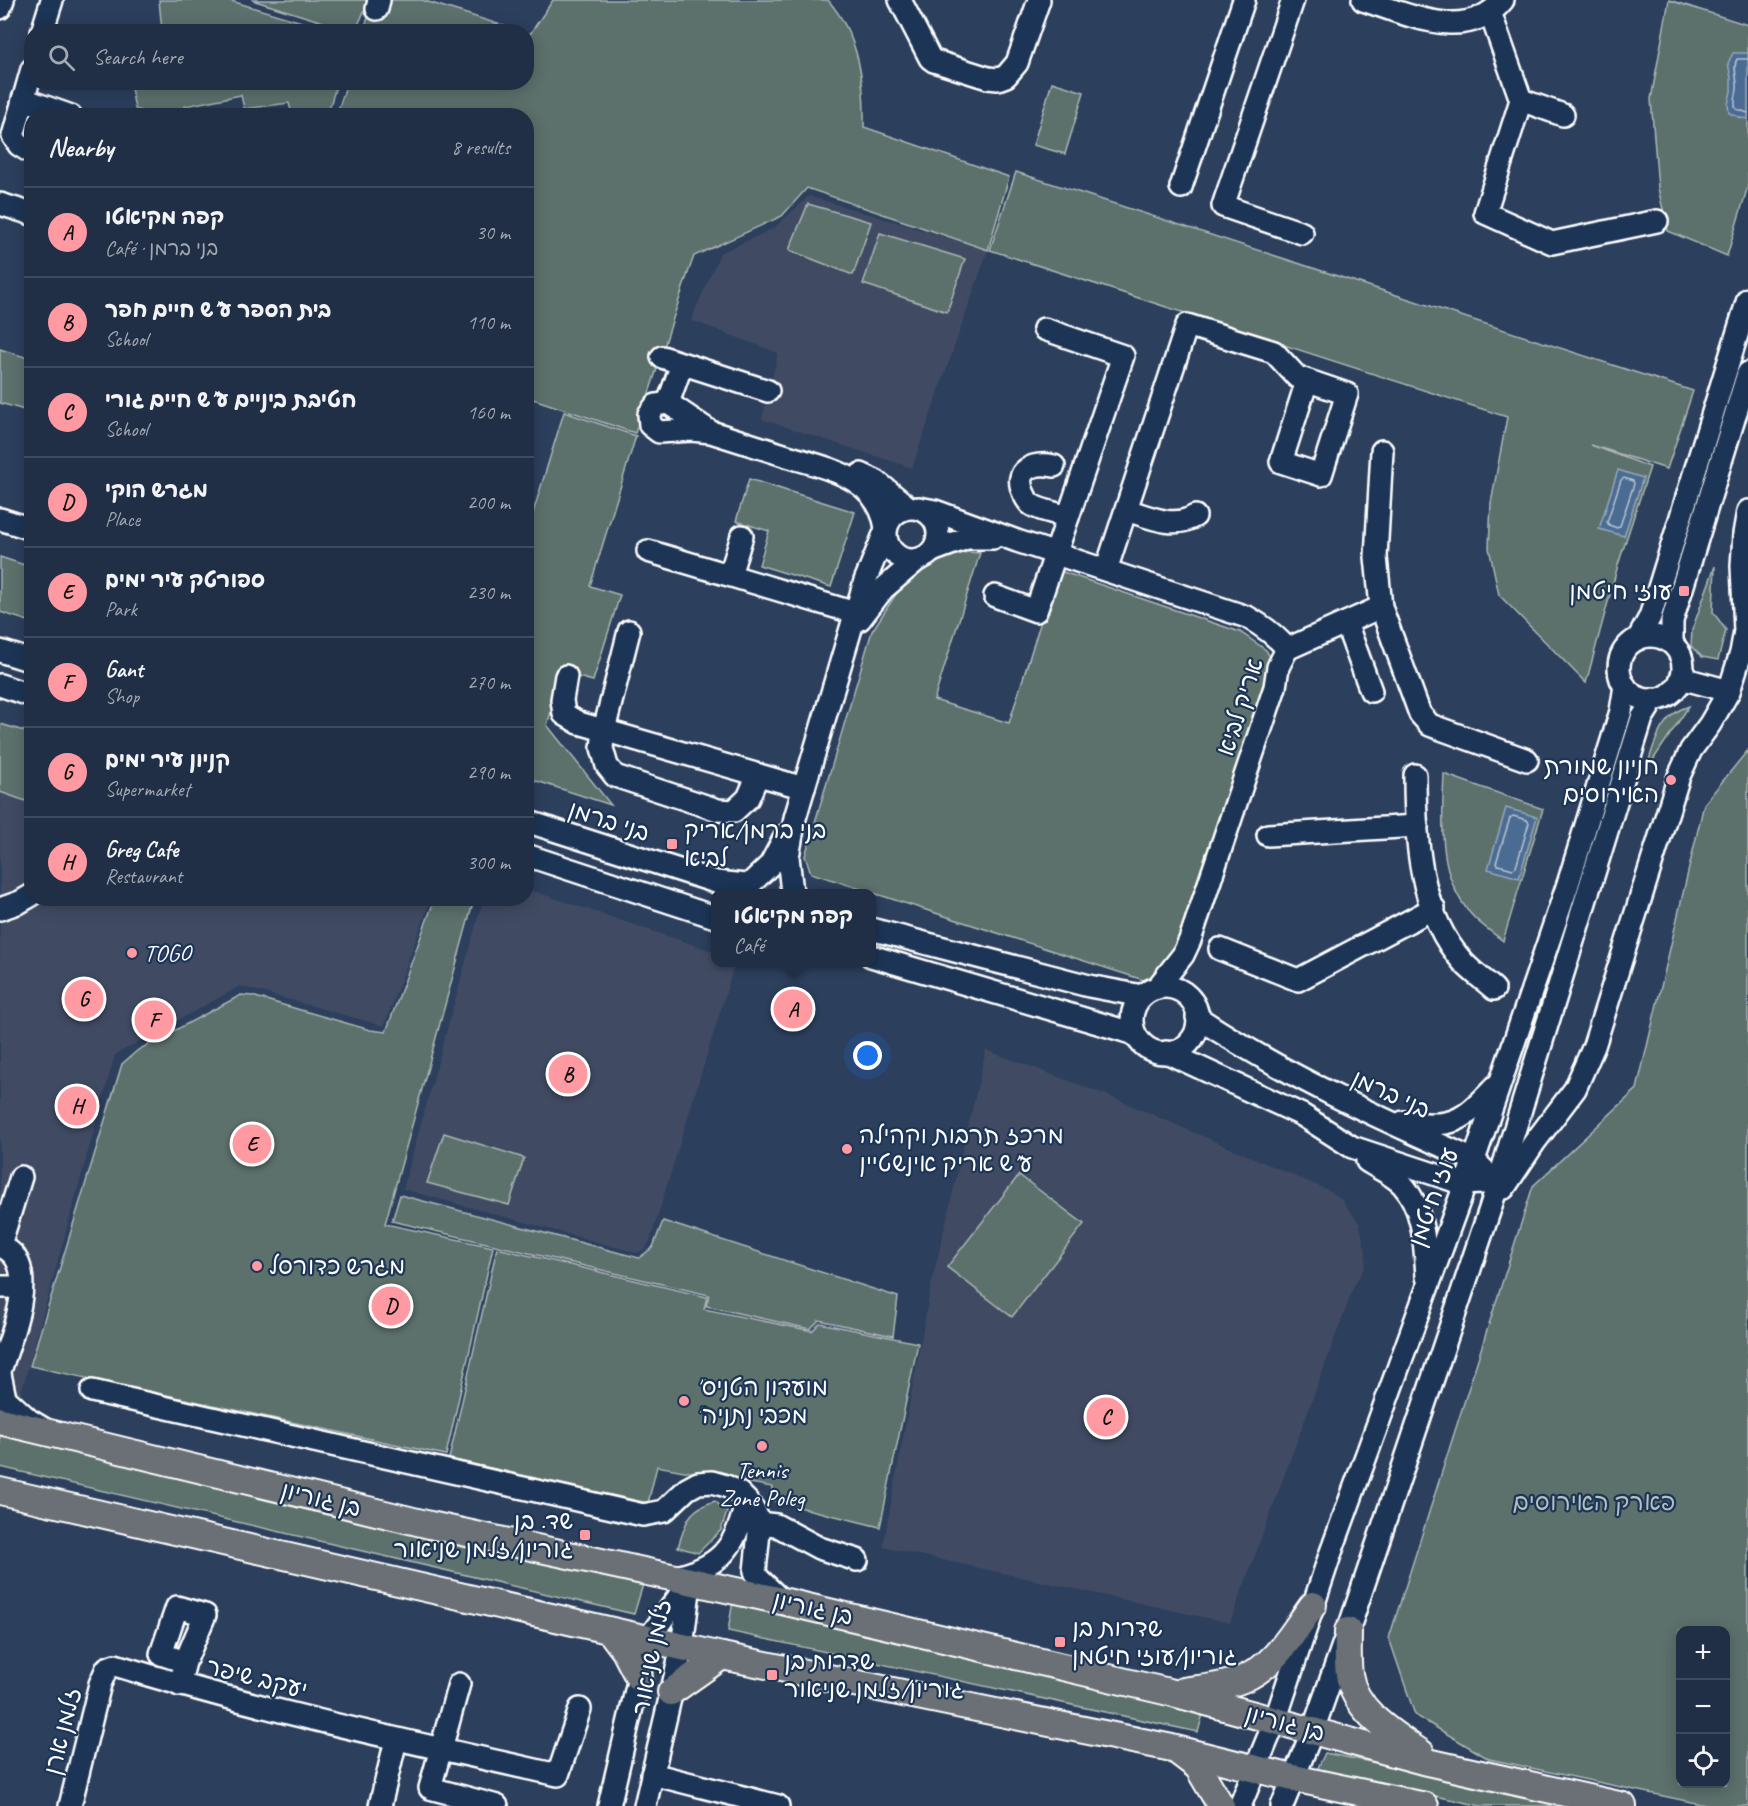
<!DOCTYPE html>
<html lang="en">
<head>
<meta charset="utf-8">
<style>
  body { margin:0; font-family:Caveat,"Playpen Sans Hebrew",sans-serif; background:#2d3b51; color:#f1f3f6 }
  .controls { position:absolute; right:18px; bottom:18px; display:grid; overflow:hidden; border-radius:12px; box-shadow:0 3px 15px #0003 }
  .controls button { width:54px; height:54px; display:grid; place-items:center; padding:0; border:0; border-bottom:2px solid #3e4a5f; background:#212f46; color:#f1f3f6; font:30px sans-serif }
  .you { position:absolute; left:868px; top:1056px; width:21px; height:21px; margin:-15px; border:4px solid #fff; border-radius:50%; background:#1a73e8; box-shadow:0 0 0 9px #1a73e833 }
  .badge { display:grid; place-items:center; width:39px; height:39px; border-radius:50%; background:#ff9aa2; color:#111; font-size:20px; font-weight:700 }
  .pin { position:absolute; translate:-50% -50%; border:3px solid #fff; box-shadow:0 2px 6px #0006 }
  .popup { position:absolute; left:711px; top:889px; width:165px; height:78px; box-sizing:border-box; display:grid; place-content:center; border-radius:12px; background:#212f46; filter:drop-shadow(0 2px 4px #0005); font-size:20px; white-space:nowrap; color:#a2a9b3 }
  .popup b { font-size:22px; color:#f1f3f6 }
  .popup::after { content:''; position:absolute; left:50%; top:100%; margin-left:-12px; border:12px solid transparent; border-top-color:#212f46 }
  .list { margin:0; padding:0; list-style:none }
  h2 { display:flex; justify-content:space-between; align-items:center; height:78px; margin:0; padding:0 24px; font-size:26px }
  h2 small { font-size:20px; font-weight:400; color:#a2a9b3 }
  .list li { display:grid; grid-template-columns:39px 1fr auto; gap:18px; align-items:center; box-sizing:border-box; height:90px; padding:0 24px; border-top:2px solid #3e4a5f }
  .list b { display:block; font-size:22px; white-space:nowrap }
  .list p { margin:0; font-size:20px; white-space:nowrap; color:#a2a9b3 }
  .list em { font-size:20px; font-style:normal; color:#a2a9b3 }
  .icon { flex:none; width:33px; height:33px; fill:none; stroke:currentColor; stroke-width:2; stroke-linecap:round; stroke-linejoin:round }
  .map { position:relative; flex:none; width:1748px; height:1806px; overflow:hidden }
  .search { position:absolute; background:#212f46; box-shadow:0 3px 15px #0003; left:24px; top:24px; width:510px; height:66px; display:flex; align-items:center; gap:15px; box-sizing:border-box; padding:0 21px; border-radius:24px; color:#a2a9b3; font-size:22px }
  .panel { position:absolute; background:#212f46; box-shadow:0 3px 15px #0003; left:24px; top:108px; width:510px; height:798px; border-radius:24px }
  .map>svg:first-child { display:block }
  .built { fill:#3f4b64 }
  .green { fill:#5b706c; stroke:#adb8b6; stroke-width:1.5; fill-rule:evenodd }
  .water { fill:#4c6c92; stroke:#94a7be; stroke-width:1.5 }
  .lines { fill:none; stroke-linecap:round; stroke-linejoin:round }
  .shore { stroke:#b7c4d3; stroke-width:1.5 }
  .minor-casing { stroke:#fff; stroke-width:26 }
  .major-casing { stroke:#fff; stroke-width:30 }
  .minor { stroke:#1d3557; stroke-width:21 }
  .major { stroke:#6a7074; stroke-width:26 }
  .poi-dot { fill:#ff9aa2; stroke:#1d3557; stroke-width:2 }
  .labels { text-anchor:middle; stroke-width:4.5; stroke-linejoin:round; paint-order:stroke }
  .poi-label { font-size:24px; fill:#fff; stroke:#1d3557; text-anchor:start }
  .street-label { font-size:24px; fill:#fff; stroke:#1d3557 }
  .park-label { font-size:24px; fill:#b5bfbd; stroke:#1d3557 }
</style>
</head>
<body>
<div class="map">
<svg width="1748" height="1806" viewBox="0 0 1748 1806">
  <rect width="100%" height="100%" fill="#2c3f5d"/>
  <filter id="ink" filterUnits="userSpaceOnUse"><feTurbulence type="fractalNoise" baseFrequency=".0167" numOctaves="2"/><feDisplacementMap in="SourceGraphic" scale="12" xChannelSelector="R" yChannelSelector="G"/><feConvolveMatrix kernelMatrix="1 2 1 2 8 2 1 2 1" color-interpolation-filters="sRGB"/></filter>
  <g filter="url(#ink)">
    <g class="built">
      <polygon points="809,196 988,250 912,468 762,419 778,353 691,320 720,253 774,228"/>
      <polygon points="0,722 31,732 32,898 431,899 384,1026 240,986 115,1055 20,1397 0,1392"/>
      <polygon points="527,889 715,952 715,962 735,963 650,1241 645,1249 637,1253 403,1189 483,899 526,898"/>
      <polygon points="986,1050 1107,1095 1330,1191 1341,1199 1359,1223 1366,1251 1365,1266 1354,1286 1230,1623 883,1547 931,1286"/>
    </g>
    <g class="green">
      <polygon points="159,0 228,0 332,31 162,31"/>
      <polygon points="252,0 369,0 355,32"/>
      <polygon points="374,0 422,0 520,31 363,32"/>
      <path d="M 553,0 L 828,0 C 859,36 865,81 864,127 L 1009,177 L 988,250 L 807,188 L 782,216 L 694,256 C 673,314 657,374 635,433 L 527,397 L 526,116 L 336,116 L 347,83 L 526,82 L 527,34 L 530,34 Z"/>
      <polygon points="1669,0 1748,25 1748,186 1727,256 1668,231 1658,188 1651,99"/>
      <polygon points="1052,82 1084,92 1065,154 1033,145"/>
      <polygon points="130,83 130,82 337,83 327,116 292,115 289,103 244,109 241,95 185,106 185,115 154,115 135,109"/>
      <polygon points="1016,172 1693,391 1667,469 1591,445 1650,467 1618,565 1586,683 1499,595 1489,548 1491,503 1507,417 990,250"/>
      <polygon points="808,204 871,222 853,275 789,250"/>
      <polygon points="880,233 965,259 947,312 863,284"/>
      <polygon points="0,349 31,359 31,412 0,403"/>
      <polygon points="564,412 636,436 590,586 620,595 593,681 563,673 547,725 611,805 527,778 527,532"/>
      <polygon points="749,479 855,512 831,587 759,565 769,531 736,521"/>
      <polygon points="968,552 980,553 934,700 1009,723 1057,570 1240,632 1266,650 1278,670 1162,986 811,873 805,856 872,631 898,591 932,561"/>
      <polygon points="0,557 31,567 31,622 0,612"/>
      <polygon points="1715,566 1713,612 1726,630 1718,660 1702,657 1691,646 1692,630"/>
      <path d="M 1689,706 L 1645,772 C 1654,746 1659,715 1689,706 Z"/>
      <polygon points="0,724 31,733 31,803 0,792"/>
      <path d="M 1748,750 L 1748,1806 L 1710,1806 L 1489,1759 L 1415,1715 L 1389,1638 L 1533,1186 L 1637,1089 L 1704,804 ZM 1680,1630 L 1726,1630 L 1726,1784 L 1680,1784 Z"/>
      <path d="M 1444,774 L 1543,809 L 1503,941 C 1492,932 1479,924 1470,913 C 1437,875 1442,821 1444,774 Z"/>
      <polygon points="435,898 474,899 385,1224 493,1247 446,1455 30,1366 122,1064 138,1050 241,995 252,996 370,1030 386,1032"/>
      <polygon points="444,1133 524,1158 509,1205 427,1183"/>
      <polygon points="1019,1175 1084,1224 1012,1317 947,1267"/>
      <polygon points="400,1195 639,1258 653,1247 663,1221 898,1297 893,1336 819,1320 810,1329 706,1306 709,1295 392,1221"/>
      <polygon points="497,1248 707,1297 704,1309 812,1331 820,1323 918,1343 880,1527 770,1500 772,1487 657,1466 648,1503 449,1459"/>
      <polygon points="0,1436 644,1581 634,1614 0,1467"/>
      <path d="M 715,1501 L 727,1512 L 721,1530 L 698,1553 L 678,1547 C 687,1520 687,1510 715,1501 Z"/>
      <polygon points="733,1601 1206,1703 1198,1732 728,1631"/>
      <polygon points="1325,1753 1594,1806 1481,1806 1317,1770"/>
    </g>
    <g class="water">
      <polygon points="1733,53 1748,53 1748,119 1741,118 1729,113 1728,104 1731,91 1731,78 1728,63"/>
      <polygon points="1618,470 1643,478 1624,536 1599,529"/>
      <polygon points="1506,808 1537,817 1519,878 1488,869"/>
    </g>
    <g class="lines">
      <g class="shore">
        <path d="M 1748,59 L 1737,59 C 1732,67 1738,79 1737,89 C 1736,97 1733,102 1736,109 L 1748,113"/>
        <polygon points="1624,478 1633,481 1634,484 1620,526 1617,528 1609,525 1607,522 1621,480"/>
        <polygon points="1513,816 1527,820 1529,823 1516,867 1513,869 1498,865 1496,863 1510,818"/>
      </g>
      <defs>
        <g id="minor">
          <polyline points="900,0 930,58 934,61 988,78 998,79 1006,76 1017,63 1039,0"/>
          <polyline points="1293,0 1223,206 1302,233"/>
          <path d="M 1363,0 C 1407,14 1467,44 1503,0"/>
          <polyline points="0,8 3,0"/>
          <polyline points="377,9 379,0"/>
          <polyline points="1490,12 1521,100 1485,213 1552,243 1657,221"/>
          <polyline points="42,32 52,0"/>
          <polyline points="32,69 13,136 19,145 32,153"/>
          <polyline points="23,99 71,116"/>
          <polyline points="1521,100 1563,115"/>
          <polyline points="1181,187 1244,0"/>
          <polyline points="0,204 32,214"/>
          <polyline points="662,357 768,391"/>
          <polyline points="668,403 682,364"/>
          <path d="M 711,432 L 668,403 L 656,405 L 649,414 L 650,425 L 659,432 L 692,430 L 711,432 C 736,440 762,448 787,456 C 829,469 878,477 886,528"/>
          <path d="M 1054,466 C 1034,462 1012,469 1024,494 C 1026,498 1028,503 1032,505 C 1041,511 1057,513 1068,517"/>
          <polyline points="861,474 876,481 908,507"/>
          <circle cx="912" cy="534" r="26"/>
          <path d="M 919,508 L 935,511 L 1017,541 L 1247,617 C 1263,626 1276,635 1287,649 L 1278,667 L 1275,687 L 1190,940 L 1183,955 L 1157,988"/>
          <path d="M 1127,510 C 1149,517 1174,529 1195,516"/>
          <polyline points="0,519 32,529"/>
          <polyline points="648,551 862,615"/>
          <polyline points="932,551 967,538 993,538"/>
          <polyline points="1106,570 1187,325 1274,352 1297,377 1347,394 1321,475 1281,462 1307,381"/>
          <polyline points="730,575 742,536"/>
          <polyline points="995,596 1036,611 1123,356 1044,329"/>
          <polyline points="1381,607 1420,714 1430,725 1527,760"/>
          <polyline points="860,619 883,589 917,560"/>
          <polyline points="1346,623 1371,691"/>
          <polyline points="629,631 604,730 602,748 607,766 615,776 718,810 734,811 748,798 758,775"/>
          <circle cx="1651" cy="668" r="32"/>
          <polyline points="1638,639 1650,617 1748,299"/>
          <polyline points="1672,642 1672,621 1748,373"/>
          <polyline points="1287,649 1381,607 1376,557 1382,451"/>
          <polyline points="0,651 32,661"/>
          <polyline points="566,676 562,700 564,714 579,723 804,788"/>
          <polyline points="1681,678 1729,691"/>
          <polyline points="0,685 32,696"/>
          <path d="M 1415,775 C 1415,837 1419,913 1463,962 C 1472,972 1484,980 1494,989"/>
          <polyline points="526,821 716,882 746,885"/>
          <polyline points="1268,835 1417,826"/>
          <polyline points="526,855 715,917"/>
          <polyline points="752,882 770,865 786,835"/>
          <polyline points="792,892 788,857 795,818 865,581 885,532"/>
          <polyline points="0,909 20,902 32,895"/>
          <polyline points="871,929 1089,986 1142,996"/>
          <polyline points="1220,949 1298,980 1434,908"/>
          <polyline points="871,956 1135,1034"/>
          <circle cx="1165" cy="1020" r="33"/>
          <path d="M 1197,1017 C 1284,1075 1379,1118 1474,1160 L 1484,1170"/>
          <polyline points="1166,1052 1302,1115 1352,1147 1464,1184 1498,1182"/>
          <path d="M 1403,1122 C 1454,1128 1461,1123 1496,1086"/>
          <path d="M 1367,1161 C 1379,1169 1392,1174 1402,1184 C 1424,1208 1425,1246 1427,1277"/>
          <polyline points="1504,1188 1534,1143 1575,1089 1594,1046 1679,776 1691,750 1710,724 1729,691 1741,653 1745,631 1742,566 1744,534 1748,511"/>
          <path d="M 0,1245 C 5,1248 11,1251 15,1257 C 34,1284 9,1342 0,1371"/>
          <polyline points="0,1245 21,1177"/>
          <polyline points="0,1287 21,1287"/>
          <polyline points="0,1374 5,1398 29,1420 44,1429"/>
          <polyline points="92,1391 643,1515 664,1511 687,1489 698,1483 712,1482 726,1486 739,1493 747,1501 754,1510 760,1523 755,1571 758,1578 782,1601"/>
          <polyline points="742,1521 776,1525 819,1548 857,1560"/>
          <path d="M 676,1577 C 718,1567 735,1549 745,1507"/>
          <polyline points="459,1684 430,1788 497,1806"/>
          <polyline points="179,1685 185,1662 205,1615 177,1607 161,1654 185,1662"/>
          <polyline points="652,1774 778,1806"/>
          <path d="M 70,1806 L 100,1684 L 107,1668 L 115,1665 C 261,1710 409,1742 558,1775 L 580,1709"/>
          <polyline points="380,1806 396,1740"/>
          <polyline points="609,1806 648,1639 691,1580"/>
          <polyline points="645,1806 682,1647 690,1583"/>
          <polyline points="1240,1806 1275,1721 1330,1555 1474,1160 1568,884 1621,711 1625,686"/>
          <polyline points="1282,1806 1313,1730 1348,1631 1490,1209 1642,718 1654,699"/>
        </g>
        <g id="major">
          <polyline points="0,1421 430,1525 782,1601 1173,1693 1423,1761 1623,1806"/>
          <polyline points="0,1491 722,1656 1172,1748 1293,1778 1425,1806"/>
          <polyline points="610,1631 625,1651 639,1678"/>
          <path d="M 1348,1631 C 1348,1645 1347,1661 1349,1674 C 1354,1711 1393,1734 1421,1753"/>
          <path d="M 1183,1691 C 1203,1688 1224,1687 1243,1679 C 1275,1666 1293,1632 1313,1605"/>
          <polyline points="671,1692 722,1656"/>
          <polyline points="1177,1751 1198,1767 1221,1806"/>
        </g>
      </defs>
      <use href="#minor" class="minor-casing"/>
      <use href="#major" class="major-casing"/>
      <use href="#minor" class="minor"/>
      <use href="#major" class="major"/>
    </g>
  </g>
  <g class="poi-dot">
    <rect x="1678" y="585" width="12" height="12" rx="3"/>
    <circle cx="1671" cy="780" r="6"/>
    <rect x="666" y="838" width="12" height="12" rx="3"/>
    <circle cx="132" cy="953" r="6"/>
    <circle cx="847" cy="1149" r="6"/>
    <circle cx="257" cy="1266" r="6"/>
    <circle cx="684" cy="1401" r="6"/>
    <circle cx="762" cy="1446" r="6"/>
    <rect x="579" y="1529" width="12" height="12" rx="3"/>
    <rect x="1054" y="1636" width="12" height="12" rx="3"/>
    <rect x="766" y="1669" width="12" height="12" rx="3"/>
  </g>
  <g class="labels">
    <g class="poi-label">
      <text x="1672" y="599" text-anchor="end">עוזי חיטמן</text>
      <text x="1659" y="774" text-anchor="end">חניון שמורת<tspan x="1659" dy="28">האירוסים</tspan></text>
      <text x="684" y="838">בני ברמן/אריק<tspan x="684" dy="28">לביא</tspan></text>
      <text x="144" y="961">TOGO</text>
      <text x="859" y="1143">מרכז תרבות וקהילה<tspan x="859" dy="28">ע"ש אריק אינשטיין</tspan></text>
      <text x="269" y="1274">מגרש כדורסל</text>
      <text x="696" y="1395">"מועדון הטניס<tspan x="696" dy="28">"מכבי נתניה</tspan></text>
      <text x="762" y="1478" text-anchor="middle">Tennis<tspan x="762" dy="28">Zone Poleg</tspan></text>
      <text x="573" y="1529" text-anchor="end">שד. בן<tspan x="573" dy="28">גוריון/זלמן שניאור</tspan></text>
      <text x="1072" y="1636">שדרות בן<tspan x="1072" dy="28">גוריון/עוזי חיטמן</tspan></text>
      <text x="784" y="1669">שדרות בן<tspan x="784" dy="28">גוריון/זלמן שניאור</tspan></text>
    </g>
    <g class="street-label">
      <text transform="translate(1240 707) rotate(-72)" y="8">אריק לביא</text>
      <text transform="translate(609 821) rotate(18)" y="8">בני ברמן</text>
      <text transform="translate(1391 1094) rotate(25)" y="8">בני ברמן</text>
      <text transform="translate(1433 1197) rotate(-70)" y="8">עוזי חיטמן</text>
      <text transform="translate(321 1499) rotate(14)" y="8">בן גוריון</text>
      <text transform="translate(813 1608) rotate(13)" y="8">בן גוריון</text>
      <text transform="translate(651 1657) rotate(-79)" y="8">זלמן שניאור</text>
      <text transform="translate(257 1678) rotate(14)" y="8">יעקב שיפר</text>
      <text transform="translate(1285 1723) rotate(15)" y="8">בן גוריון</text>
      <text transform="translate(62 1731) rotate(-76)" y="8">זלמן ארן</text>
    </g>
    <g class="park-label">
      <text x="1594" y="1510">פארק האירוסים</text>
    </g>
  </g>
</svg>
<div class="controls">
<button>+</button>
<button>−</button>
<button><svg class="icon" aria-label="locate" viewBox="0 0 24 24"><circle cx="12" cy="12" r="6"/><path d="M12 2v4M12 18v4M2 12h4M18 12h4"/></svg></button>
</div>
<div class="you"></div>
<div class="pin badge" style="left:793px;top:1009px">A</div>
<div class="popup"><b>קפה מקיאטו</b>Café</div>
<div class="pin badge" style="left:568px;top:1074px">B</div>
<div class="pin badge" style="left:1106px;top:1417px">C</div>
<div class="pin badge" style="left:391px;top:1306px">D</div>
<div class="pin badge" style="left:252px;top:1144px">E</div>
<div class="pin badge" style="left:154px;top:1020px">F</div>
<div class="pin badge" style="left:84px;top:999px">G</div>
<div class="pin badge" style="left:77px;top:1106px">H</div>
<div class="search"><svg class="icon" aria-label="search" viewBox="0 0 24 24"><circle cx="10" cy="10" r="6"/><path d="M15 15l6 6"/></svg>Search here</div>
<section class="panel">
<h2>Nearby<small>8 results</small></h2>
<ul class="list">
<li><span class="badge">A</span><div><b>קפה מקיאטו</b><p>Café · בני ברמן</p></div><em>30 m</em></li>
<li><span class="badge">B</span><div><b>בית הספר ע&quot;ש חיים חפר</b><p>School</p></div><em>110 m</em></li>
<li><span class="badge">C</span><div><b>חטיבת ביניים ע&quot;ש חיים גורי</b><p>School</p></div><em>160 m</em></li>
<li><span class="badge">D</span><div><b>מגרש הוקי</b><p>Place</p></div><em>200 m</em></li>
<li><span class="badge">E</span><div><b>ספורטק עיר ימים</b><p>Park</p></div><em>230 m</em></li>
<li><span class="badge">F</span><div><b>Gant</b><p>Shop</p></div><em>270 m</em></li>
<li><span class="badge">G</span><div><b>קניון עיר ימים</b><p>Supermarket</p></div><em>290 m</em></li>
<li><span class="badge">H</span><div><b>Greg Cafe</b><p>Restaurant</p></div><em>300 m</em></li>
</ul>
</section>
</div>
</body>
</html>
